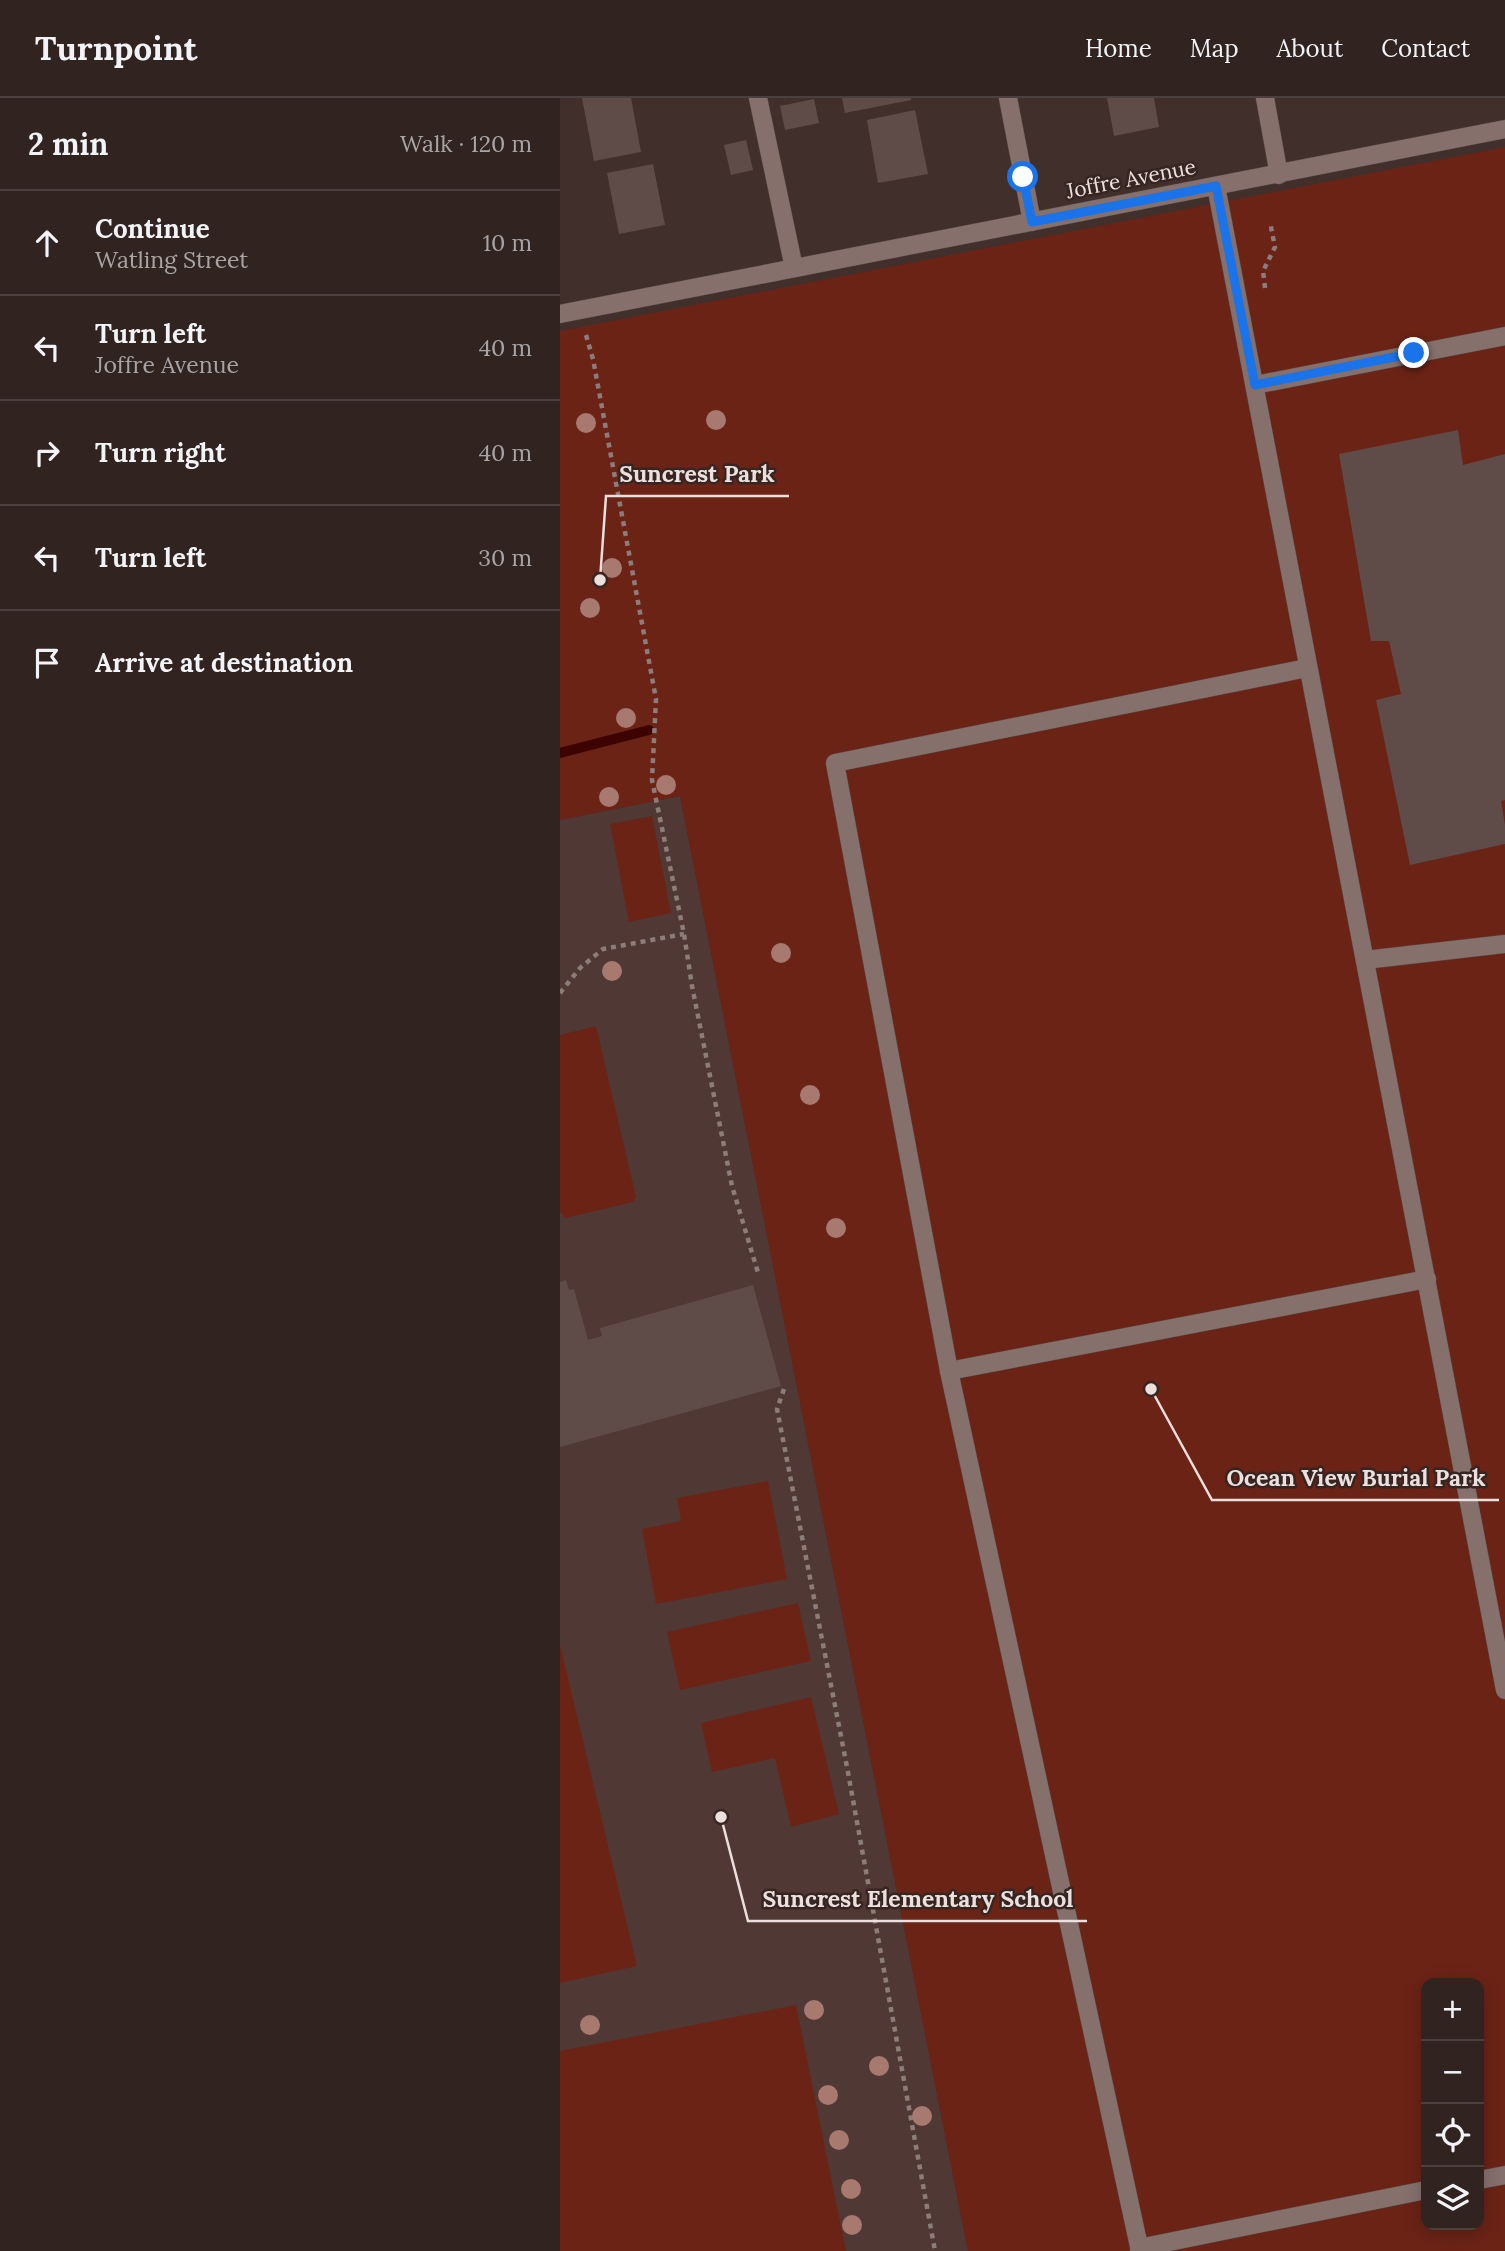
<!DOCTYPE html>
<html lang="en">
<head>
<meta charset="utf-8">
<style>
  body { margin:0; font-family:Lora,serif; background:#382b29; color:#f1f3f6 }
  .controls { position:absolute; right:21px; bottom:21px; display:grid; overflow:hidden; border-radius:14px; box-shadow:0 4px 18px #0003 }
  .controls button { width:63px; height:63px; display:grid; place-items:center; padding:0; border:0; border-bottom:2px solid #4b403e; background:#302320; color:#f1f3f6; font:35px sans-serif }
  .stop { position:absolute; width:21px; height:21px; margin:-16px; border:5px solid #1a73e8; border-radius:50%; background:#fff }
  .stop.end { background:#1a73e8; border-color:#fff; box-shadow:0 2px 7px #0008 }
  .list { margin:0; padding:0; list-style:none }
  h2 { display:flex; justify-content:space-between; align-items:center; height:91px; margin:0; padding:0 28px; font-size:30px }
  h2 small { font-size:23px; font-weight:400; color:#a8a4a5 }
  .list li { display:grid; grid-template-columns:46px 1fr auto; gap:21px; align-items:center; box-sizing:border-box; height:105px; padding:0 28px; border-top:2px solid #4b403e }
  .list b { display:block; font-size:26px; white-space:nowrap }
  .list p { margin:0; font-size:23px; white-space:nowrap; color:#a8a4a5 }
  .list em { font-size:23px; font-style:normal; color:#a8a4a5 }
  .icon { flex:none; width:38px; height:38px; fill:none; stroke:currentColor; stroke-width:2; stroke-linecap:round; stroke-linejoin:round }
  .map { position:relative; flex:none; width:945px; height:2153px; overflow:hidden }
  header { display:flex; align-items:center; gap:42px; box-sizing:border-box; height:98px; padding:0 35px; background:#302320; border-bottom:2px solid #4b403e }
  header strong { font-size:33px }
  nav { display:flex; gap:38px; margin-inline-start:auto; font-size:24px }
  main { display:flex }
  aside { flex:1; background:#302320 }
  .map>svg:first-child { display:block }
  .built { fill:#503934 }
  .green { fill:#6b2316; fill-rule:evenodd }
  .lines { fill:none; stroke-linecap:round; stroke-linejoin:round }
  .stream { stroke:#3d0300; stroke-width:10 }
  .building { fill:#5f4c48 }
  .minor-casing { stroke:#594b48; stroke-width:19 }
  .path { stroke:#8c7d7a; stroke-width:4.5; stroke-dasharray:5 5; stroke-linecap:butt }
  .minor { stroke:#85706c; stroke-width:18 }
  .tree { fill:#a7796f }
  .route { stroke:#1a73e8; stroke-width:9 }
  .labels { text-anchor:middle; stroke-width:5; stroke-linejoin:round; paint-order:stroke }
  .street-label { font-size:21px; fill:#ece0de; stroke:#362521 }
  .leader { fill:none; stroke:#ece0de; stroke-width:2.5 }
  .callout-dot { fill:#ece0de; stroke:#362521; stroke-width:2.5 }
  .callout-label { font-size:23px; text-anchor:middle; font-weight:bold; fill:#ece0de; stroke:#362521; stroke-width:5; stroke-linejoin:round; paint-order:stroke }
</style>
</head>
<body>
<header>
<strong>Turnpoint</strong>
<nav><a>Home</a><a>Map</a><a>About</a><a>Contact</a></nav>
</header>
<main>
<aside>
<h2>2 min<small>Walk · 120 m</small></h2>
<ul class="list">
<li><svg class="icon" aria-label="ahead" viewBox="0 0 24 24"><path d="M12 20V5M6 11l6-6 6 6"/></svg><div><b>Continue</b><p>Watling Street</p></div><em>10 m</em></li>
<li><svg class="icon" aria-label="left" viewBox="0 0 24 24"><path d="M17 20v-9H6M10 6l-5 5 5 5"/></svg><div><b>Turn left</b><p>Joffre Avenue</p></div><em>40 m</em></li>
<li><svg class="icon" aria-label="right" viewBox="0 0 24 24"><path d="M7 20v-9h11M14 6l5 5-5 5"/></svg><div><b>Turn right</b></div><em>40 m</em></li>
<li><svg class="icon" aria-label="left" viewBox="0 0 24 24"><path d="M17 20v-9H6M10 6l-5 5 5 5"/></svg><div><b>Turn left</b></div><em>30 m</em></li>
<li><svg class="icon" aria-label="arrive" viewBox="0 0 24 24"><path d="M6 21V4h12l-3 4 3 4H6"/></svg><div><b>Arrive at destination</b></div></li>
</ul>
</aside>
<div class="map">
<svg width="945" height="2153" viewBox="0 0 945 2153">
  <rect width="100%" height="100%" fill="#402f2b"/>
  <polygon class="built" points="120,698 408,2153 0,2153 0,722"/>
  <g class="green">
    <path d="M 945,49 L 945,2153 L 408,2153 L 120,698 L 0,722 L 0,233 ZM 866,1885 L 919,1885 L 919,2127 L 866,2127 Z"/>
    <polygon points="92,718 111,815 69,824 50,726"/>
    <polygon points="36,928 76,1099 73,1104 6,1120 0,1114 0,937"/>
    <polygon points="208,1383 227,1481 96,1506 82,1431 121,1423 117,1400"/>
    <polygon points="238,1505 251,1563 120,1592 107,1534"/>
    <polygon points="0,1547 77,1868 0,1885"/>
    <polygon points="251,1599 279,1716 231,1729 215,1660 152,1674 141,1625"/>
    <polygon points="236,1907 286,2153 0,2153 0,1953"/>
  </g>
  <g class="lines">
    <polyline class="stream" points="0,655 89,632"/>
  </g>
  <g class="building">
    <polygon points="22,0 71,0 81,54 34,63"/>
    <polygon points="282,0 351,0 351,2 285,15"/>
    <polygon points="547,0 594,0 599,29 554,38"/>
    <polygon points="254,1 259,25 225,32 220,8"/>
    <polygon points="355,12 368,76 318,85 307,22"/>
    <polygon points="186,42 193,72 171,77 164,47"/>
    <polygon points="93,66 105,127 59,136 47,75"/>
    <polygon points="898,332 903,367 945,356 945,702 941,703 945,727 945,746 850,767 816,602 841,596 829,543 811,543 779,356"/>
    <polygon points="6,1182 9,1192 14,1191 28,1242 42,1238 40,1230 193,1187 221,1288 0,1349 0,1184"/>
  </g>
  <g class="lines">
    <defs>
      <g id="minor">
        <polyline points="198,0 234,170"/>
        <polyline points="448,0 472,124"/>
        <polyline points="705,0 719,77"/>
        <polyline points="656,88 945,1592"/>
        <polyline points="0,216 945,31"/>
        <polyline points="695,287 945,238"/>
        <polyline points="805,862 945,846"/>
        <polyline points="389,1273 867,1181"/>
        <polyline points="919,2082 945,2077"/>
        <polyline points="579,2150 866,2092"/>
        <polyline points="580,2153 389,1273 275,665 747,570"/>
      </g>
    </defs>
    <use href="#minor" class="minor-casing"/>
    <g class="path">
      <polyline points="705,190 703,173 715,149 710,124"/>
      <polyline points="26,237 33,261 96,601 92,682 124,836 132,888 172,1088 199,1178"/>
      <polyline points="0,895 20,870 43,851 124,836"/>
      <polyline points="224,1291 217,1311 287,1669 375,2153"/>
    </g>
    <use href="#minor" class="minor"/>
  </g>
  <g class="tree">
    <circle cx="156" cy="322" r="10"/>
    <circle cx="26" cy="325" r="10"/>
    <circle cx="52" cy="470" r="10"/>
    <circle cx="30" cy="510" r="10"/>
    <circle cx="66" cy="620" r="10"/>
    <circle cx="106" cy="687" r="10"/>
    <circle cx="49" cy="699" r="10"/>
    <circle cx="221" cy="855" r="10"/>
    <circle cx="52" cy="873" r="10"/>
    <circle cx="250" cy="997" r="10"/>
    <circle cx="276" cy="1130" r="10"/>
    <circle cx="254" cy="1912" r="10"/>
    <circle cx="30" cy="1927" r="10"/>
    <circle cx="319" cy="1968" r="10"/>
    <circle cx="268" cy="1997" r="10"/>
    <circle cx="362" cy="2018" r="10"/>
    <circle cx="279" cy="2042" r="10"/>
    <circle cx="291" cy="2091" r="10"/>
    <circle cx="292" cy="2127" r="10"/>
  </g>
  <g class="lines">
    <polyline class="route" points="463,79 472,124 656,88 695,287 854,255"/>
  </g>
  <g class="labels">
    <g class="street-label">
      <text transform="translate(571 81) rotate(-11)" y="7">Joffre Avenue</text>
    </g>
  </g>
  <path class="leader" d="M40 482L46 398H229M591 1291L652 1402H939M161 1719L188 1823H527"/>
  <g class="callout-dot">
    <circle cx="40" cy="482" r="7"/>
    <circle cx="591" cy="1291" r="7"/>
    <circle cx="161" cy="1719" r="7"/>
  </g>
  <g class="callout-label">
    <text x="137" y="384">Suncrest Park</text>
    <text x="796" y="1388">Ocean View Burial Park</text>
    <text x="358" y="1809">Suncrest Elementary School</text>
  </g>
</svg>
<div class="controls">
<button>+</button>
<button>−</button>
<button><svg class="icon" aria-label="locate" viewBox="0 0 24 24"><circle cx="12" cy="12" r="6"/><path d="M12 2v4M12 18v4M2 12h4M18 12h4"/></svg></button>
<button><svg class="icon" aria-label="layers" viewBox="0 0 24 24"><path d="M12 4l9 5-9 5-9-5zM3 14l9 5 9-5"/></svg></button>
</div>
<div class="stop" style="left:463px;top:79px"></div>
<div class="stop end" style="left:854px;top:255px"></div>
</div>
</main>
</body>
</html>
